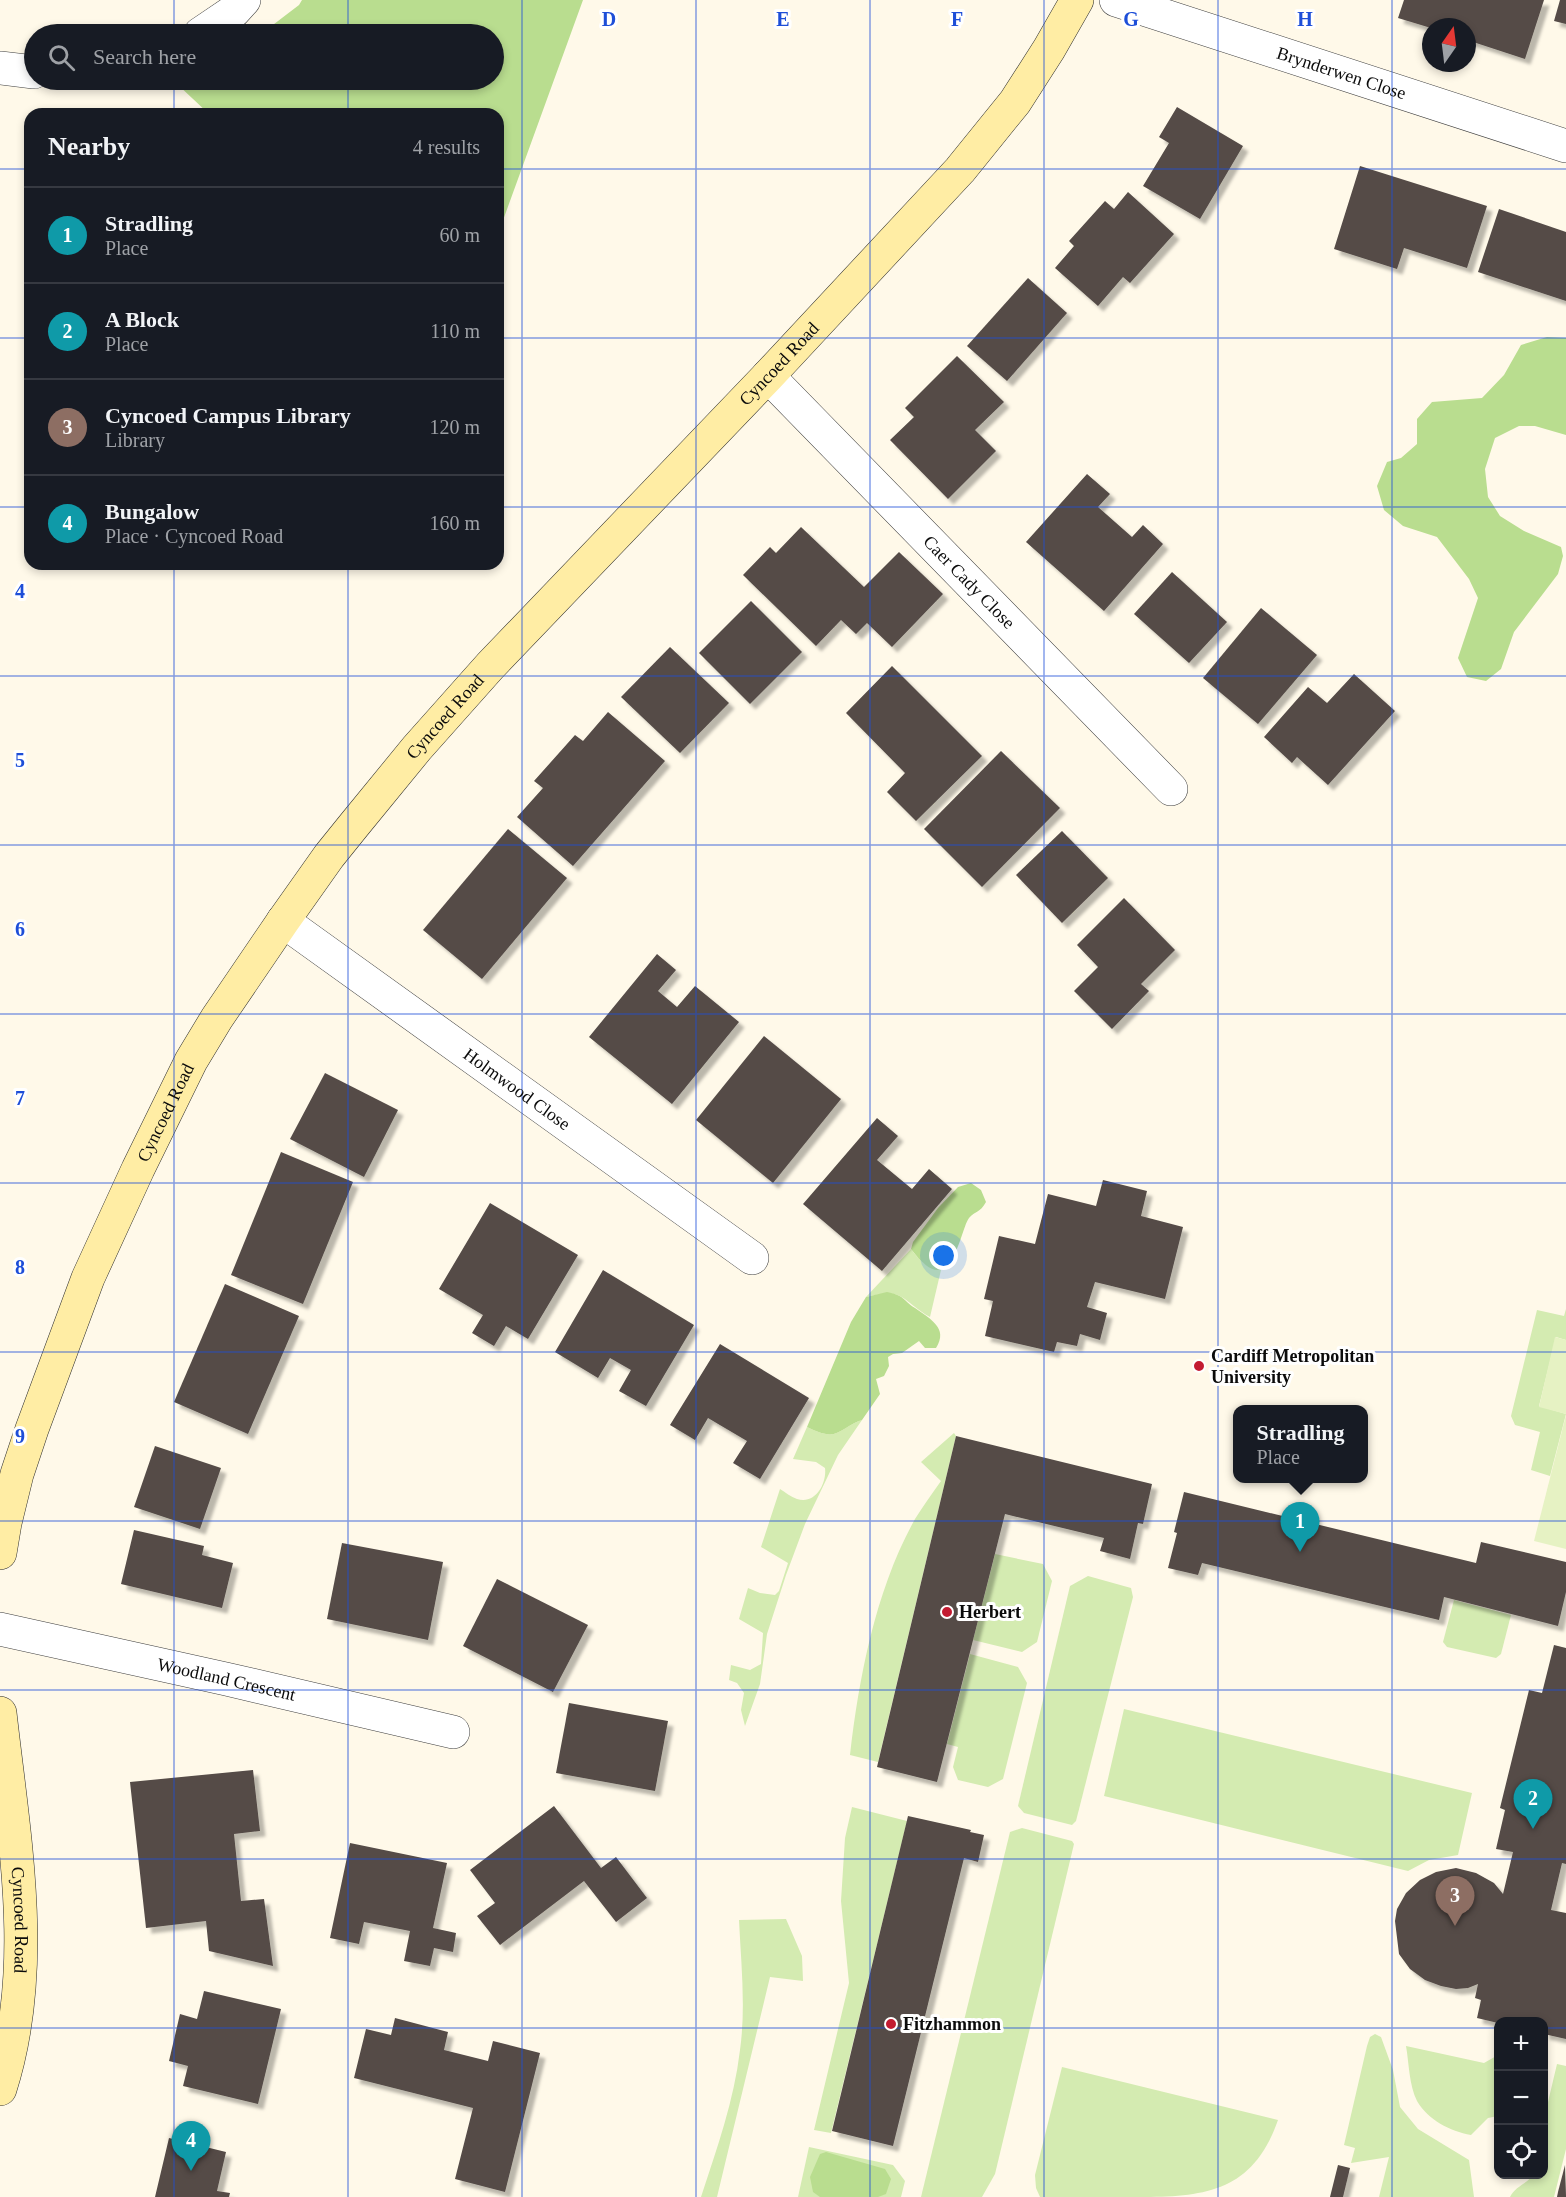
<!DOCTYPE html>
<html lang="en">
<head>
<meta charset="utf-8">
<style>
  body { margin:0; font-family:"Times New Roman",serif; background:#20242c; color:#f1f3f6 }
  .controls { position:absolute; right:18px; bottom:18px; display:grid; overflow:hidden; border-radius:12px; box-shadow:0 3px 9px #0003 }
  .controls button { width:54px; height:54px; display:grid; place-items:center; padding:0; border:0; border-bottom:2px solid #363941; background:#171b24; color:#f1f3f6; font:30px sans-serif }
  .compass { position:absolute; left:1422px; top:18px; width:54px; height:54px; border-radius:50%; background:#171b24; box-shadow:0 3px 9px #0003; rotate:14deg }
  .you { position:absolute; left:944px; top:1256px; width:21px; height:21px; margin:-15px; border:4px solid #fff; border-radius:50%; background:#1a73e8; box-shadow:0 0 0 9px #1a73e833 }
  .badge { display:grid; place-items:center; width:39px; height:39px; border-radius:50%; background:#dc929d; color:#fff; font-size:20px; font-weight:700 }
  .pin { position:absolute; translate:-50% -50px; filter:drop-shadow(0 2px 3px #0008) }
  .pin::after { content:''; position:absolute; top:32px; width:21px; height:18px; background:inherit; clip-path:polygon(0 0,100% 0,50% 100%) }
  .popup { position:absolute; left:1233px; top:1405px; width:135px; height:78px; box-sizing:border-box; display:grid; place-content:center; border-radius:12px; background:#171b24; filter:drop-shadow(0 2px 4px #0005); font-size:20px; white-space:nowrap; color:#9ea1a6 }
  .popup b { font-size:22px; color:#f1f3f6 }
  .popup::after { content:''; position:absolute; left:50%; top:100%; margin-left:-12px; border:12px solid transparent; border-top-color:#171b24 }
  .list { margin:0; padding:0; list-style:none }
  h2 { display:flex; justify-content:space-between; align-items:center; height:78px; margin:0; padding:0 24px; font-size:26px }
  h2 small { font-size:20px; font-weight:400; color:#9ea1a6 }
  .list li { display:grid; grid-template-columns:39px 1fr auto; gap:18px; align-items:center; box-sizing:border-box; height:96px; padding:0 24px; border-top:2px solid #363941 }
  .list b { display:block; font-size:22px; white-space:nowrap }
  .list p { margin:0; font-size:20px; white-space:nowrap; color:#9ea1a6 }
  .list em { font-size:20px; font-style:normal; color:#9ea1a6 }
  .icon { flex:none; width:33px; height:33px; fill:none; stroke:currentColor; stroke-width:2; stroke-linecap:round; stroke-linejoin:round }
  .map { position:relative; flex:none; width:1566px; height:2197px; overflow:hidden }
  .search { position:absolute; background:#171b24; box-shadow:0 3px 9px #0003; left:24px; top:24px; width:480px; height:66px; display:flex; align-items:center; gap:15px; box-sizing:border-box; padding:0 21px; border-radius:33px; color:#9ea1a6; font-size:22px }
  .panel { position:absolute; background:#171b24; box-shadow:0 3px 9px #0003; left:24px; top:108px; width:480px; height:462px; border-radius:18px }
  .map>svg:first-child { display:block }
  .green { fill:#d4ebb1 }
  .forest { fill:#b9dd8f }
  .pitch { fill:#e6f2c3 }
  .building { fill:#544b47; filter:url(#shadow) }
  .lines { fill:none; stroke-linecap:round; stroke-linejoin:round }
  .street-casing { stroke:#3e3e3e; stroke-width:34 }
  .secondary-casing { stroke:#2d2d2d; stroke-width:34 }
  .street { stroke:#fff; stroke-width:33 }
  .secondary { stroke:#ffeda4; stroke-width:33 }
  .grid { fill:none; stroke:#1d4ed8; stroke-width:1.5; stroke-opacity:0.55 }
  .poi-dot { fill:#c31b31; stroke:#fff; stroke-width:2 }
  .labels { text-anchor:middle; stroke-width:6; stroke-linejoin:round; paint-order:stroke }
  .street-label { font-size:18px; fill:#0b0b0b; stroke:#fff }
  .poi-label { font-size:18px; font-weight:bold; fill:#0b0b0b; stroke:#fff; text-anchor:start }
  .grid-label { font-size:20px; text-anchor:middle; font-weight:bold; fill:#1d4ed8; stroke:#fff; stroke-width:6; stroke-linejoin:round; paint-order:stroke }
</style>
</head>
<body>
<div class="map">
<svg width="1566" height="2197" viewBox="0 0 1566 2197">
  <defs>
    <filter id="shadow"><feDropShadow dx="5.5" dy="5.5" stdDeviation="1.5" flood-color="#0004"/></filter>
  </defs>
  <rect width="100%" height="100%" fill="#fff9e9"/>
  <g class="green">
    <path d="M 911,1249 C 919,1260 927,1268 941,1270 L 930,1317 C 900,1299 904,1287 866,1297 Z"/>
    <polygon points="1566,1309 1566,1340 1556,1337 1539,1406 1566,1414 1550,1476 1531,1470 1540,1432 1515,1425 1511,1416 1537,1310 1564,1316"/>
    <path d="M 862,1420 L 838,1455 L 805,1524 L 786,1575 L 767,1634 L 760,1684 L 745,1726 L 741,1710 L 744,1693 L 737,1683 L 729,1680 L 731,1665 L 750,1670 L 761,1664 L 763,1633 L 739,1619 L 748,1588 L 760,1593 L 775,1595 L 779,1591 L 788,1563 L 761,1547 L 780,1489 C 785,1492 791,1497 797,1499 C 815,1505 827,1484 825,1468 L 816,1462 L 793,1459 L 807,1427 C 813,1430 820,1433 826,1434 C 839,1437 849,1423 862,1420 Z"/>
    <path d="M 954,1433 L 956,1436 L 878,1762 L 850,1755 C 859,1676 876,1589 915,1519 C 923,1506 932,1494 941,1481 L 921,1462 Z"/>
    <polygon points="995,1554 1043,1564 1052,1581 1037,1642 1022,1652 973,1640"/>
    <polygon points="1088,1576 1131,1588 1133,1597 1076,1821 1072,1825 1024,1813 1018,1806 1070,1586"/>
    <polygon points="1454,1600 1511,1615 1501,1654 1496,1658 1447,1647 1443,1642"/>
    <polygon points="970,1654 1018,1667 1027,1683 1003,1779 988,1787 958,1780 953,1767 958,1747 947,1744"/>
    <polygon points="1124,1709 1472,1793 1458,1855 1429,1860 1408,1871 1104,1796"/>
    <polygon points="852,1807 907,1821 831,2133 814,2130 849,1983 841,1901 845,1838"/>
    <polygon points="1022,1828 1072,1841 1074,1844 995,2174 982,2197 921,2197 1010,1832"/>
    <path d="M 786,1919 L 802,1956 L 803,1981 L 770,1977 L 717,2197 L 701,2197 C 717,2148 734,2101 740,2050 C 746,2007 741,1963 739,1920 Z"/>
    <polygon points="1375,2034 1381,2037 1393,2070 1400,2107 1418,2129 1469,2160 1474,2197 1379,2197 1389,2157 1351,2163 1355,2148 1344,2145 1367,2046 1370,2037"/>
    <path d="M 1406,2046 L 1484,2063 L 1498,2055 L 1498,2116 L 1488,2118 L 1471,2135 C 1450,2131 1428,2120 1417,2101 C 1409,2085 1409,2063 1406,2046 Z"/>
    <path d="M 1557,2064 L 1566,2066 L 1566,2149 L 1554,2197 L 1510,2197 C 1515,2186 1527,2184 1533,2175 L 1544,2174 L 1544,2119 Z"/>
    <path d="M 1062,2067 L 1278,2120 C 1252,2194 1202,2197 1133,2197 C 1102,2197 1071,2197 1040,2197 L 1036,2188 L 1035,2175 Z"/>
    <polygon points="809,2147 893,2165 905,2181 901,2197 798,2197"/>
  </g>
  <g class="forest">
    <polygon points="302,0 583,0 498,234 498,114 209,114 176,83 183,80 494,80 494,34 261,34 299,5"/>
    <polygon points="1547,337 1566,338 1566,435 1535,426 1519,426 1495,438 1485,469 1488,497 1500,516 1524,531 1561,547 1563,556 1558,574 1514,632 1501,669 1486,681 1467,677 1458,658 1478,598 1469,579 1437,537 1403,526 1384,510 1377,486 1387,462 1401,458 1417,444 1417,419 1432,402 1482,398 1504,375 1521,345"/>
    <path d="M 971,1183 L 981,1190 L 986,1202 C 980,1213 975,1211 969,1218 C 966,1222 964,1230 962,1235 C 950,1271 938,1285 911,1249 L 913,1242 L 938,1208 L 958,1187 Z"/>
    <path d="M 887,1292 C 906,1296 901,1299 915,1308 C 930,1319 949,1328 936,1348 L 925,1348 L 919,1341 L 902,1353 L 893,1354 L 888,1357 L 889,1366 L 884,1376 L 876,1379 L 880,1394 L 862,1420 C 849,1423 839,1437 826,1434 C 820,1433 813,1430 807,1427 L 851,1322 L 866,1297 Z"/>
    <polygon points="826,2152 885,2169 891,2179 886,2194 878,2197 820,2197 813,2192 810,2177 820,2154"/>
  </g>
  <g class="pitch">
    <polygon points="1555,1337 1566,1340 1566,1414 1539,1407"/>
    <polygon points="1566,1415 1566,1549 1534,1541"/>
  </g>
  <g class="building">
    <polygon points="1404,0 1544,0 1525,59 1467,40 1467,27 1431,28 1398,18"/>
    <polygon points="1560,0 1566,0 1566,24 1554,21"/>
    <polygon points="1177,107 1243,146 1200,219 1143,186 1169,143 1159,137"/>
    <polygon points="1360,166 1487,206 1467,268 1404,248 1397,269 1334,249"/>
    <polygon points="1128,192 1174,234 1130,283 1123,277 1098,306 1055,268 1074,246 1069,241 1105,201 1114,209"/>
    <polygon points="1499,209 1566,232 1566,301 1478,272"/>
    <polygon points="1028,278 1067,313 1007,381 967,346"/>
    <polygon points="957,356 1004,402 975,430 996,451 948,499 890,440 914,417 905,408"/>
    <polygon points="1087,474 1110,494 1098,507 1132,537 1143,525 1163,544 1104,611 1026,542"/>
    <polygon points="801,527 864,587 899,552 943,594 892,647 867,623 856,634 841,620 816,646 743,575 770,547 776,553"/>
    <polygon points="1172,572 1227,622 1189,663 1134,614"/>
    <polygon points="751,601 802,652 750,704 699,653"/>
    <polygon points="1261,608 1317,655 1258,724 1203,678"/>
    <polygon points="670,647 729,703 680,753 621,697"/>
    <polygon points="892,666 982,756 916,821 887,792 905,773 846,713"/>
    <polygon points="1354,674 1395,711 1328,785 1297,757 1292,763 1264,737 1308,687 1327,703"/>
    <polygon points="608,712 665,761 573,866 517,817 543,788 534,781 575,735 583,741"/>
    <polygon points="1001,751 1060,808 982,887 924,829"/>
    <polygon points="508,829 567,878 482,979 423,930"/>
    <polygon points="1062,831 1108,878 1062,923 1016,875"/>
    <polygon points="1124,898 1175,950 1141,984 1149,991 1112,1029 1074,991 1098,967 1077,945"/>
    <polygon points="657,954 676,970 658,991 677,1007 695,986 739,1022 672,1104 589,1037"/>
    <polygon points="764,1036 841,1099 773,1183 696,1120"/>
    <polygon points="325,1073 398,1110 364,1177 290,1139"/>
    <polygon points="877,1118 898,1136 877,1160 912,1189 929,1169 952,1189 882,1271 803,1204"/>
    <polygon points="281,1152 353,1182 303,1304 231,1275"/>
    <polygon points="1103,1180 1147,1191 1141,1216 1183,1227 1165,1299 1095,1282 1087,1307 1107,1313 1100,1340 1080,1334 1077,1346 1057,1342 1054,1352 985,1336 993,1301 984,1299 999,1236 1035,1244 1048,1194 1096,1206"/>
    <polygon points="490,1203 578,1255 528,1339 506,1326 494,1346 472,1333 483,1315 439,1289"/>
    <polygon points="603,1270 694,1325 646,1406 619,1391 631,1370 610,1358 598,1378 555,1352"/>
    <polygon points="225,1284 299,1316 248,1434 174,1402"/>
    <polygon points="720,1344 809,1398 760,1479 733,1463 747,1441 708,1418 695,1440 670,1425"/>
    <polygon points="956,1436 1152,1484 1143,1524 1138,1523 1130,1559 1100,1551 1104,1538 1005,1514 937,1782 877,1767"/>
    <polygon points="155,1446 221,1468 200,1529 134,1507"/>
    <polygon points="1184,1492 1476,1563 1481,1542 1566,1562 1566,1592 1558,1626 1444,1597 1439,1620 1202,1563 1198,1575 1168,1568 1177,1533 1174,1532"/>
    <polygon points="134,1530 204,1546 202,1555 233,1563 222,1608 121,1584"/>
    <polygon points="342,1543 443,1562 428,1640 327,1619"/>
    <polygon points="497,1579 588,1625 553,1692 463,1646"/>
    <polygon points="1554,1645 1566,1648 1566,1864 1562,1863 1551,1910 1566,1913 1566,2039 1544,2034 1544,2022 1498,2022 1498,2023 1477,2018 1481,2000 1475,1998 1478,1984 1468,1988 1456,1989 1441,1986 1425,1980 1410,1969 1399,1954 1395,1921 1397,1909 1406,1893 1420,1880 1436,1872 1456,1868 1476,1873 1494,1883 1503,1894 1513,1852 1496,1849 1505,1810 1500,1808 1529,1690 1542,1693"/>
    <polygon points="569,1703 668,1721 655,1791 556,1773"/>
    <polygon points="253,1770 260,1831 234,1834 241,1901 264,1899 273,1966 209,1951 206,1921 146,1928 130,1782"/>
    <polygon points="554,1806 601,1868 616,1857 647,1898 616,1922 584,1881 500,1945 477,1916 495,1903 470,1870"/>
    <polygon points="908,1816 971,1830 970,1832 984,1835 978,1862 964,1858 893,2146 832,2131"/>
    <polygon points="350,1843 447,1863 433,1928 456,1933 453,1952 434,1948 430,1966 404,1961 410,1931 364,1922 359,1944 330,1938"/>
    <polygon points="204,1991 281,2009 258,2104 183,2086 188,2066 169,2061 180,2014 197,2019"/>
    <polygon points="395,2018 448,2032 444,2050 488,2061 493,2041 540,2053 505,2192 455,2179 473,2108 354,2078 366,2029 391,2035"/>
    <polygon points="169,2138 226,2152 217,2191 230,2193 229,2197 155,2197"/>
    <polygon points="1338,2165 1350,2168 1343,2197 1330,2197"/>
    <polygon points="1565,2165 1566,2197 1557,2197 1558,2192"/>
  </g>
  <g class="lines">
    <defs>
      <g id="street">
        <path id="s1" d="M 1116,0 L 1566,146"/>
        <polyline points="200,34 234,11 244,0"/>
        <polyline points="0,68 34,72"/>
        <path id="s2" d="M 768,376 L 1171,789"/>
        <path id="s3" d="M 283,921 L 752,1258"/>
        <path id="s4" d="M 0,1629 L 226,1679 L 453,1732"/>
      </g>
      <g id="secondary">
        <path id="s5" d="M 0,1553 L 5,1523 L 17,1474 L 32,1429 L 88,1278 L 138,1169 L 191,1061 L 217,1018 L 283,921 L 329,856 L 354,825 L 417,748 L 490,666 L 768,376 L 960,170 L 1015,102 L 1049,49 L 1077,0"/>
        <path id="s6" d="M 0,1713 C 14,1838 39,1967 0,2089"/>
      </g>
    </defs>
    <use href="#street" class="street-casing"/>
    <use href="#secondary" class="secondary-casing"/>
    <use href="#street" class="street"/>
    <use href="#secondary" class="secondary"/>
  </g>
  <path class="grid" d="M 174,0 L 174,34M 348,0 L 348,34M 522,0 L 522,2197M 696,0 L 696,2197M 870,0 L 870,2197M 1044,0 L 1044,2197M 1218,0 L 1218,2197M 1392,0 L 1392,2197M 174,80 L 174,114M 348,80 L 348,114M 0,169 L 30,169M 498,169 L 1566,169M 0,338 L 30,338M 498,338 L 1566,338M 0,507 L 30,507M 498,507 L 1566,507M 174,564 L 174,2197M 348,564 L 348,2197M 0,676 L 1566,676M 0,845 L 1566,845M 0,1014 L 1566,1014M 0,1183 L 1566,1183M 0,1352 L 1566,1352M 0,1521 L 1566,1521M 0,1690 L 1566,1690M 0,1859 L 1566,1859M 0,2028 L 1498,2028M 1544,2028 L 1566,2028"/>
  <g class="poi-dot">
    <circle cx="1199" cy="1366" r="6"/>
    <circle cx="947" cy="1612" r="6"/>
    <circle cx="891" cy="2024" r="6"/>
  </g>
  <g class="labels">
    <g class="street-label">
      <text dy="6" stroke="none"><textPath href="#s1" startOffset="237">Brynderwen Close</textPath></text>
      <text dy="6" stroke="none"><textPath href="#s5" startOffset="1444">Cyncoed Road</textPath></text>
      <text dy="6" stroke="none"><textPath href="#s2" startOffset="288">Caer Cady Close</textPath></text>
      <text dy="6" stroke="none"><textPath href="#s5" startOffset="958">Cyncoed Road</textPath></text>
      <text dy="6" stroke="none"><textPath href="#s3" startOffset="288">Holmwood Close</textPath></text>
      <text dy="6" stroke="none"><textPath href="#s5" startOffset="472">Cyncoed Road</textPath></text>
      <text dy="6" stroke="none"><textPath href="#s4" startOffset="232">Woodland Crescent</textPath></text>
      <text dy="6" stroke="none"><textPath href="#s6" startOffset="208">Cyncoed Road</textPath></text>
    </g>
    <g class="poi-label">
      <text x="1211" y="1362">Cardiff Metropolitan<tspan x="1211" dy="21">University</tspan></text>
      <text x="959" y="1618">Herbert</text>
      <text x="903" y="2030">Fitzhammon</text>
    </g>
  </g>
  <g class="grid-label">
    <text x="609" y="26">D</text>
    <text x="783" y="26">E</text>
    <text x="957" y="26">F</text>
    <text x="1131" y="26">G</text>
    <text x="1305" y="26">H</text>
    <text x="20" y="598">4</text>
    <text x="20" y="767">5</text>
    <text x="20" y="936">6</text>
    <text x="20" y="1105">7</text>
    <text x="20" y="1274">8</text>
    <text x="20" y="1443">9</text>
  </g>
</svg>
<div class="controls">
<button>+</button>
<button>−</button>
<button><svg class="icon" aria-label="locate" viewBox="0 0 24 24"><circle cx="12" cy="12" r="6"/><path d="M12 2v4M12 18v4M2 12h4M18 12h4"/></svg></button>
</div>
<svg class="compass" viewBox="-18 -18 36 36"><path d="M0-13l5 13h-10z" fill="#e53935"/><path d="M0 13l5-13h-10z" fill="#9ea1a6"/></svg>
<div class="you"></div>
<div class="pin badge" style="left:1300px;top:1552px;background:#0f9aa8">1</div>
<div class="popup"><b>Stradling</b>Place</div>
<div class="pin badge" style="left:1533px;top:1829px;background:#0f9aa8">2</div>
<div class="pin badge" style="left:1455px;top:1926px;background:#8d6e63">3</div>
<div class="pin badge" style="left:191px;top:2171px;background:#0f9aa8">4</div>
<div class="search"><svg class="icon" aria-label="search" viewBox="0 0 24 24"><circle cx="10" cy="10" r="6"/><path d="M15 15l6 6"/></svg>Search here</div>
<section class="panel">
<h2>Nearby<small>4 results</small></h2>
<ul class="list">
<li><span class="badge" style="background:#0f9aa8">1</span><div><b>Stradling</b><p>Place</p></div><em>60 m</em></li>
<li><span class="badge" style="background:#0f9aa8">2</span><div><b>A Block</b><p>Place</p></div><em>110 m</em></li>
<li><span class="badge" style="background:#8d6e63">3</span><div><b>Cyncoed Campus Library</b><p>Library</p></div><em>120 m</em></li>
<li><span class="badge" style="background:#0f9aa8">4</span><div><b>Bungalow</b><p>Place · Cyncoed Road</p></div><em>160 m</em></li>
</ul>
</section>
</div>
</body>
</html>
